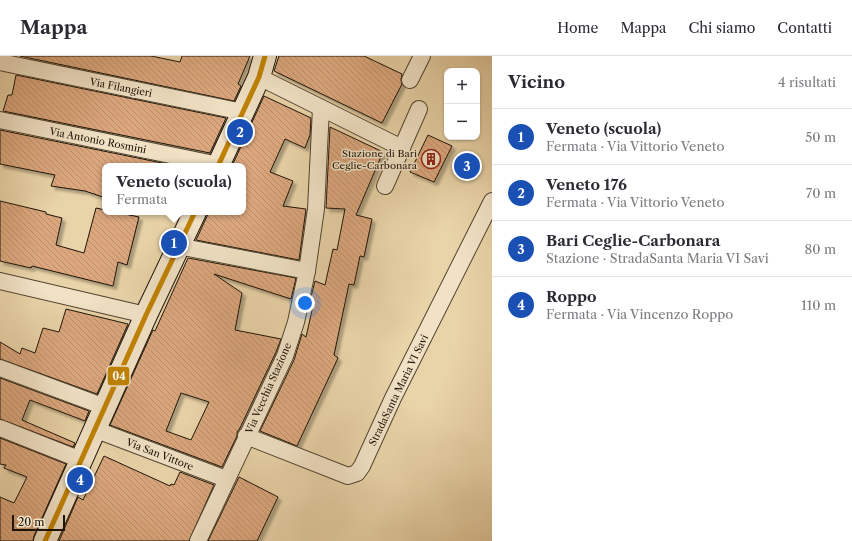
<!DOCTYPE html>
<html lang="it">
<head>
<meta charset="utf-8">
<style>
  body { margin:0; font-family:"Libre Caslon Text",serif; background:#f7f7f7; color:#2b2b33 }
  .controls { position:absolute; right:12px; top:12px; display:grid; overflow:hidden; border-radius:8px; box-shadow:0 1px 3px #0004 }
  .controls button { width:36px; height:36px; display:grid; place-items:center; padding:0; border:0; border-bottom:1px solid #e1e1e2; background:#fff; color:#2b2b33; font:20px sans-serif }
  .scale { position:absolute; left:12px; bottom:10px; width:53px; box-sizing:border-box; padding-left:4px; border:2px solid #1e1408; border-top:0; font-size:11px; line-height:14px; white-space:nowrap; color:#1e1408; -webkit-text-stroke:3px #f1e2c6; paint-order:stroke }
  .you { position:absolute; left:305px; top:247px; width:14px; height:14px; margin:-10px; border:3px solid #fff; border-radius:50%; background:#1a73e8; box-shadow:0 0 0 6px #1a73e833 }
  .badge { display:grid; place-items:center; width:26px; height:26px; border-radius:50%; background:#8f2418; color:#fff; font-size:13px; font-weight:700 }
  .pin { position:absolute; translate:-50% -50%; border:2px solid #fff; box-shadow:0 1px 4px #0006 }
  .popup { position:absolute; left:102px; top:107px; width:144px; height:52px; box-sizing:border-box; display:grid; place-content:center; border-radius:8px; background:#fff; filter:drop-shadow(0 1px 3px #0005); font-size:13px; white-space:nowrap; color:#7c7c81 }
  .popup b { font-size:15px; color:#2b2b33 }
  .popup::after { content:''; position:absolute; left:50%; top:100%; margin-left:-8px; border:8px solid transparent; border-top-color:#fff }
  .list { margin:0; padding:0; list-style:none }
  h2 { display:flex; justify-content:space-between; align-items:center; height:52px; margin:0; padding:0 16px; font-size:17px }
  h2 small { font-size:13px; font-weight:400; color:#7c7c81 }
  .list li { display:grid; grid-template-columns:26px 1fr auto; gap:12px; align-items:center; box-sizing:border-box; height:56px; padding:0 16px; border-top:1px solid #e1e1e2 }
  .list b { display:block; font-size:15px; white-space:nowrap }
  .list p { margin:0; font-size:13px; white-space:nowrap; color:#7c7c81 }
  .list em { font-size:13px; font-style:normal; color:#7c7c81 }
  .map { position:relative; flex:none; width:492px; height:485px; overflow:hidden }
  header { display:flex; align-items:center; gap:24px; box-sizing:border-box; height:56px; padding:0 20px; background:#fff; border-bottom:1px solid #e1e1e2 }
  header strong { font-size:19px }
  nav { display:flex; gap:22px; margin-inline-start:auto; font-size:14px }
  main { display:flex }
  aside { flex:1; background:#fff }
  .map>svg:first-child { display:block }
  .building { fill:url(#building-back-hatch); stroke:#1e1408; fill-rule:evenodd; filter:url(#shadow) }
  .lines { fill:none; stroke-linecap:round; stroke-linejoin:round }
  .street-casing { stroke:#514430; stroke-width:18 }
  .secondary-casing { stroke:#1e1408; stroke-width:24 }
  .street { stroke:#f1e2c6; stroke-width:16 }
  .secondary { stroke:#f1e2c6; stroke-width:22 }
  .bus-1-casing { stroke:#f1e2c6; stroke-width:8 }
  .bus-1 { stroke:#c18202; stroke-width:5 }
  .labels { text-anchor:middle; stroke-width:3; stroke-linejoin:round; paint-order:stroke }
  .street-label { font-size:10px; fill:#1e1408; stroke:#f1e2c6 }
  .poi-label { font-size:10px; fill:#1e1408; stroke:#f1e2c6; text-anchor:end }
  .line-badge { stroke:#f1e2c6; stroke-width:1.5 }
  .badge-label { font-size:11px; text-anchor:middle; font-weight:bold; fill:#fff }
</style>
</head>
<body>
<header>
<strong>Mappa</strong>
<nav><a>Home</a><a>Mappa</a><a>Chi siamo</a><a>Contatti</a></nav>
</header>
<main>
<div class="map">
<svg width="492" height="485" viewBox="0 0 492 485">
  <defs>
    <pattern id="building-back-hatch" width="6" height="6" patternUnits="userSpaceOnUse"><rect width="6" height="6" fill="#dca77e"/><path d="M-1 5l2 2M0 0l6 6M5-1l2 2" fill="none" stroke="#bc8f6b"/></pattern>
    <filter id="shadow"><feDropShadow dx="3.5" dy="3.5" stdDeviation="1" flood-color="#0004"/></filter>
  </defs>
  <rect width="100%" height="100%" fill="#e9d3a8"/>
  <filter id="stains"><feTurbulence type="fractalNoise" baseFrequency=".005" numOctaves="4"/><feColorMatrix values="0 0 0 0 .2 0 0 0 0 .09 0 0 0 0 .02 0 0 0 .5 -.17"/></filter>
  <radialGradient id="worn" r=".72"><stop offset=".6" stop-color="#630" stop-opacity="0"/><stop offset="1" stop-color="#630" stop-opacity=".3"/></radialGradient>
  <g class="building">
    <polygon points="20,0 151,0 180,6 182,0 250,0 238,28 241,30 234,45"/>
    <polygon points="279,0 364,0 402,18 401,24 402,28 382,67 274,15"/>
    <polygon points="16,19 226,62 210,97 3,55 8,39 12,39"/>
    <polygon points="264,40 311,62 310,79 305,92 285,83 270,116 293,125 283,150 306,153 299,204 196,184 209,156 243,156 243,110 232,110"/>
    <polygon points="330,71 383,96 356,159 372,163 364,201 360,200 354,229 349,228 334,299 338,302 297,390 260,375 294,304 302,278 306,281 313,250 309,249 315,225 325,229 333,193 337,194 345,153 326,152"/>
    <polygon points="0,74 177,110 105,110 105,131 103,141 85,135 51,130 55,119 0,108"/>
    <polygon points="428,79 452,90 434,126 410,116"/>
    <polygon points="0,145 46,156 46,158 62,162 56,189 84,197 96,152 105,154 105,156 115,156 139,161 127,209 118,206 113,230 32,210 31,212 0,205"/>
    <path d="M 188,202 L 296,222 L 291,243 L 214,218 L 242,237 L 235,274 L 281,283 L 276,296 L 240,372 L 237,376 L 237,380 L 222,411 L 110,369 L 153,274 L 155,275 ZM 181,337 L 209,346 L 191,384 L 166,375 Z"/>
    <polygon points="66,253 128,268 97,338 0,303 0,286 20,298 22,292 35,297 43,272 59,276"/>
    <polygon points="0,322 89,355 85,365 30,344 22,364 75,387 73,391 0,363"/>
    <polygon points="0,382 66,408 34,480 33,485 0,485 0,441 14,447 27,421 4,412 6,409 0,408"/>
    <polygon points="104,400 170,430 171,428 174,429 180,416 214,429 189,485 59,485 78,441 83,444"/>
    <polygon points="239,421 278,441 257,485 208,485"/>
  </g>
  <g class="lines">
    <defs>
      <g id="street">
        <polyline points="0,6 243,56"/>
        <polyline points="259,21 402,92"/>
        <polyline points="410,24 422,0"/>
        <polyline points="0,64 219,109"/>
        <polyline points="385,130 419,53"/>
        <polyline points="178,190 307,215"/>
        <polyline points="0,225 146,259"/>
        <polyline points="0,312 105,351"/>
        <polyline points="0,372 81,404"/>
        <polyline points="94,373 226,423"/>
        <polyline points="246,380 348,420 357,417 362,410 393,342 492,145"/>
        <polyline points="198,485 285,300 296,266 307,215 316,153 321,52"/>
      </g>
      <g id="secondary">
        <polyline points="218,110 259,21 265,0"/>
        <polyline points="45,485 146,259 195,156"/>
      </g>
    </defs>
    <use href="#street" class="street-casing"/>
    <use href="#secondary" class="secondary-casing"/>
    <use href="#street" class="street"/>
    <use href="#secondary" class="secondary"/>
    <defs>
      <g id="bus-1">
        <polyline points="218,110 259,21 265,0"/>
        <polyline points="45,485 146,259 195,156"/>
      </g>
    </defs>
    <use href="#bus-1" class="bus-1-casing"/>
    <use href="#bus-1" class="bus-1"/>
  </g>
  <defs>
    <symbol id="building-ring" viewBox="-11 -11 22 22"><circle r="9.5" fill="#f1e2c6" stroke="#8f2418" stroke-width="1.5"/><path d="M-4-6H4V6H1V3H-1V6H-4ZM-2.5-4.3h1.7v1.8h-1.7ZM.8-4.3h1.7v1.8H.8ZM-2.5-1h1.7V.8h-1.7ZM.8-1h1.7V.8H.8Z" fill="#8f2418"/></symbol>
  </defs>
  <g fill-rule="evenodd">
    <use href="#building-ring" x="420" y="92" width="22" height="22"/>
  </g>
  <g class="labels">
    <g class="street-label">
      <text transform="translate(121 31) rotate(11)" y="4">Via Filangieri</text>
      <text transform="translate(98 84) rotate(11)" y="4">Via Antonio Rosmini</text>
      <text transform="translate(268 332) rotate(-66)" y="4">Via Vecchia Stazione</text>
      <text transform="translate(398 334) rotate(-64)" y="4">StradaSanta Maria VI Savi</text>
      <text transform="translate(160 398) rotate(21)" y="4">Via San Vittore</text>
    </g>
    <g class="poi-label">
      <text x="417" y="101">Stazione di Bari<tspan x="417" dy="12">Ceglie-Carbonara</tspan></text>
    </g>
  </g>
  <rect class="line-badge" x="107" y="310" width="23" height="20" rx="4" fill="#c18202"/>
  <g class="badge-label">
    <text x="119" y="324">04</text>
  </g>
  <rect width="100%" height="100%" filter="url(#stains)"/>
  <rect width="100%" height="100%" fill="url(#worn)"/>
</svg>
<div class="controls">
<button>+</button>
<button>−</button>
</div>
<div class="scale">20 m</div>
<div class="you"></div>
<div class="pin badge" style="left:174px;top:187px;background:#1a4fb4">1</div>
<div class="popup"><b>Veneto (scuola)</b>Fermata</div>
<div class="pin badge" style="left:240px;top:76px;background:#1a4fb4">2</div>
<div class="pin badge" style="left:467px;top:110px;background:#1a4fb4">3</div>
<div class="pin badge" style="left:80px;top:424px;background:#1a4fb4">4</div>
</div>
<aside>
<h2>Vicino<small>4 risultati</small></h2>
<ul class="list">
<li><span class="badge" style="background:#1a4fb4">1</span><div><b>Veneto (scuola)</b><p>Fermata · Via Vittorio Veneto</p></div><em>50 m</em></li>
<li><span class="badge" style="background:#1a4fb4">2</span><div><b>Veneto 176</b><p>Fermata · Via Vittorio Veneto</p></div><em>70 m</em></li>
<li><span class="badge" style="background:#1a4fb4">3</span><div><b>Bari Ceglie-Carbonara</b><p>Stazione · StradaSanta Maria VI Savi</p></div><em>80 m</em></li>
<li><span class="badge" style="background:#1a4fb4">4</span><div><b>Roppo</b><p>Fermata · Via Vincenzo Roppo</p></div><em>110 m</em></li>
</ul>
</aside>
</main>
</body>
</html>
